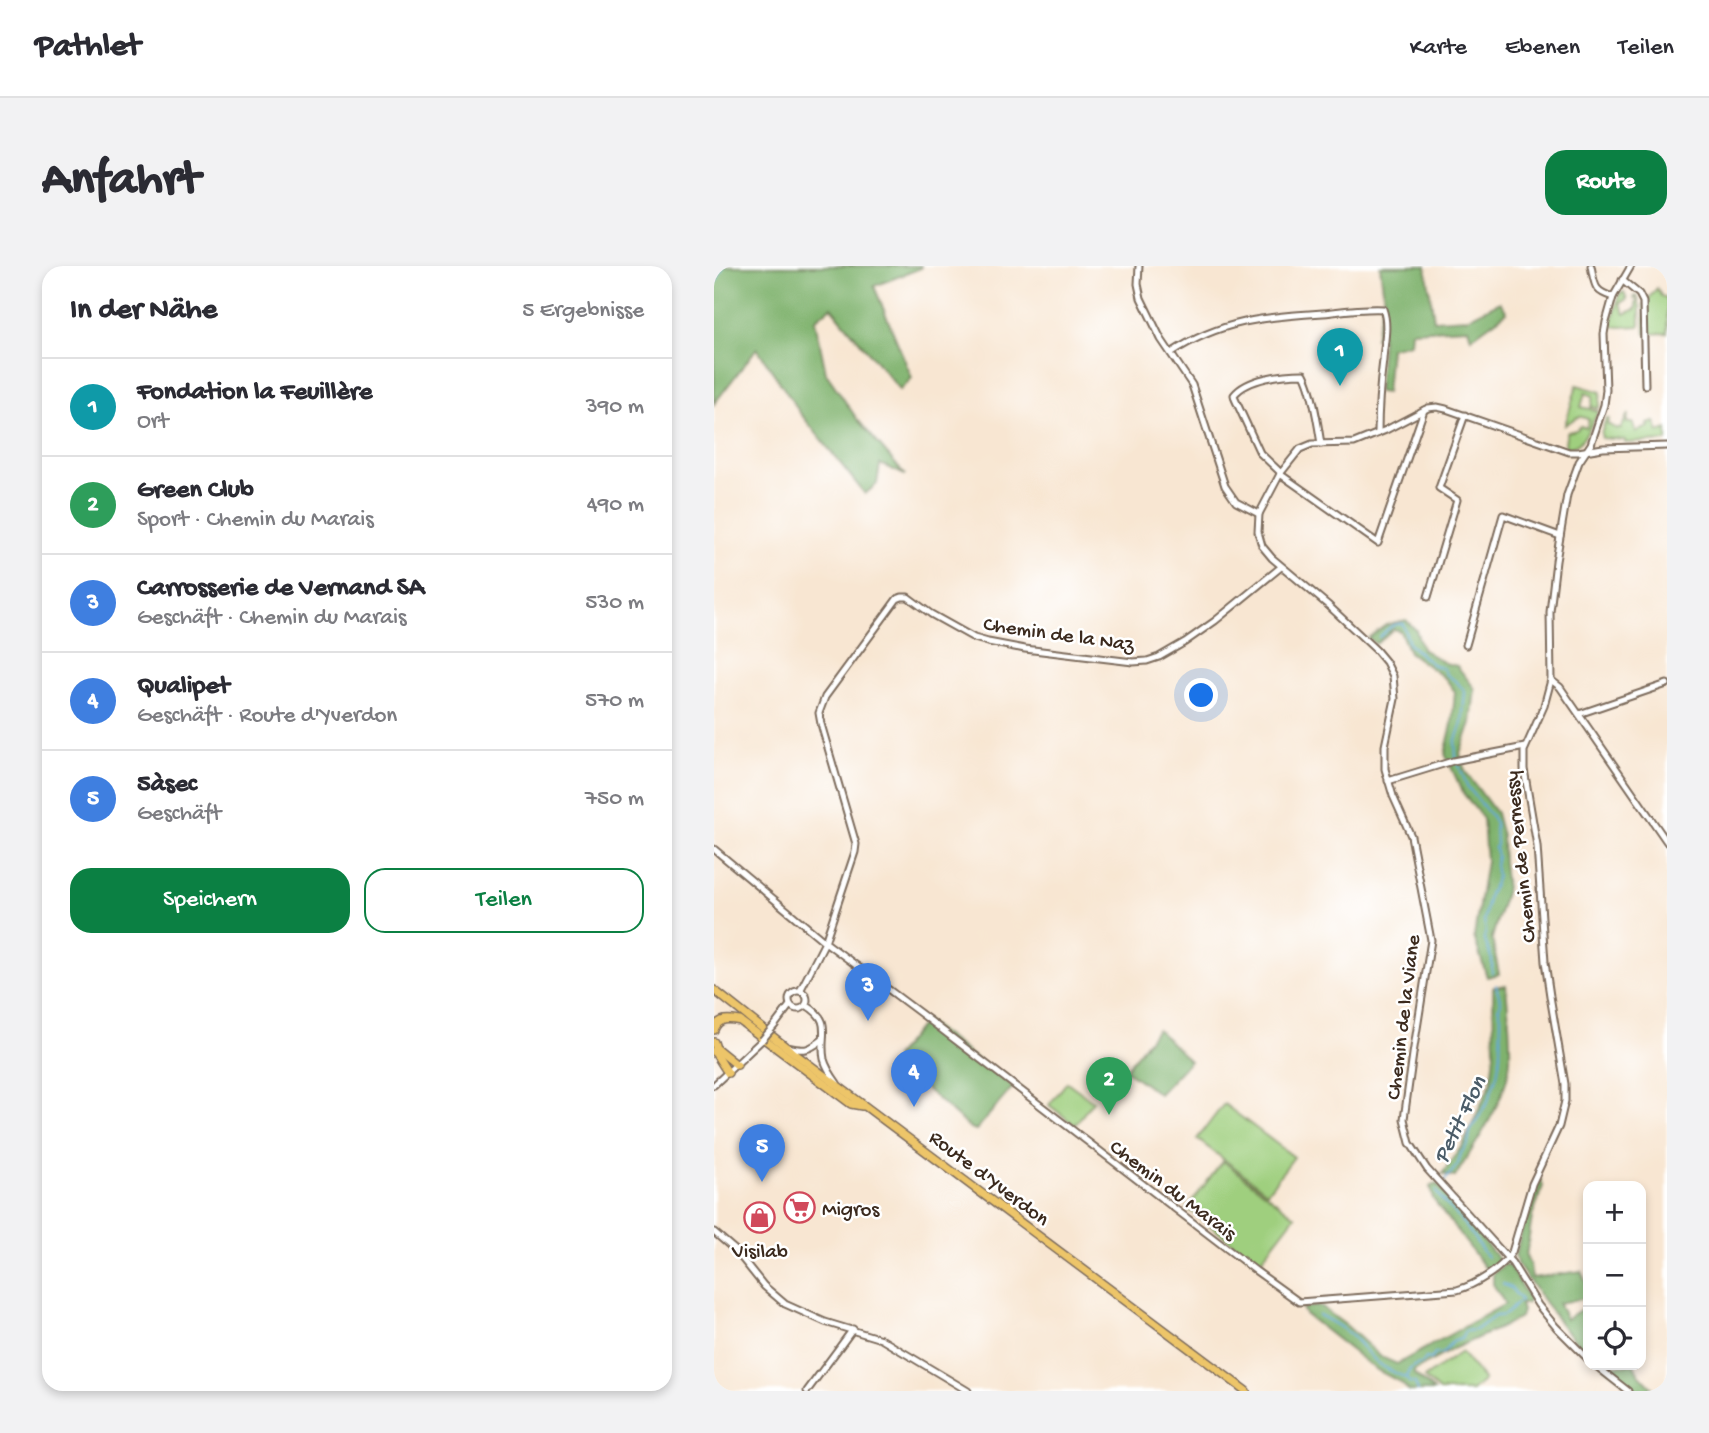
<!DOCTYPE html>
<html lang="de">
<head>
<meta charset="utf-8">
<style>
  body { margin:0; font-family:"Gochi Hand",sans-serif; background:#f2f2f3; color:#2b2b33 }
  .controls { position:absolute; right:21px; bottom:21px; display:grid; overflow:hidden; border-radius:14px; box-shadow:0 4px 10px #0003 }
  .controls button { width:63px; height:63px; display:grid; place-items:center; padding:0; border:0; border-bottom:2px solid #e1e1e2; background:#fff; color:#2b2b33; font:35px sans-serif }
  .you { position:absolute; left:488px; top:430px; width:24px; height:24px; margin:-18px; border:5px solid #fff; border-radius:50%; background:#1a73e8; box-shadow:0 0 0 10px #1a73e833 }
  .badge { display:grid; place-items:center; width:46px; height:46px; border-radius:50%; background:#0b8043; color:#fff; font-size:23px; font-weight:700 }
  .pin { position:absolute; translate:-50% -58px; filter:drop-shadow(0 2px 4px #0008) }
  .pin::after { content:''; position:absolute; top:37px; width:24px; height:21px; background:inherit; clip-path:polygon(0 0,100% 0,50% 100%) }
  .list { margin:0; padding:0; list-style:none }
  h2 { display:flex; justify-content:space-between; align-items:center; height:91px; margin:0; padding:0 28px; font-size:30px }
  h2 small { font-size:23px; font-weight:400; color:#7c7c81 }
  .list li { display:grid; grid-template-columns:46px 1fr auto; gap:21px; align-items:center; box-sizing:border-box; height:98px; padding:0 28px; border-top:2px solid #e1e1e2 }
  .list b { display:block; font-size:26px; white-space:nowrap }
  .list p { margin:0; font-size:23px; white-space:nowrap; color:#7c7c81 }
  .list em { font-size:23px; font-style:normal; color:#7c7c81 }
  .actions { display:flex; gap:14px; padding:21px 28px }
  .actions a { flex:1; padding:16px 0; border:2px solid #0b8043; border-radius:21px; text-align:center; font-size:24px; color:#0b8043 }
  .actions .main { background:#0b8043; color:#fff }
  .icon { flex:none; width:38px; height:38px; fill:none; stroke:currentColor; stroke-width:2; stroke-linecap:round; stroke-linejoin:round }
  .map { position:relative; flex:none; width:953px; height:1125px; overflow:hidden; border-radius:21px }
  header { display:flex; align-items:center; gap:42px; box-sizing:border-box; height:98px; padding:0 35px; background:#fff; border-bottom:2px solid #e1e1e2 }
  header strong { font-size:33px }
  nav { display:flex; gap:38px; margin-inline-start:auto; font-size:24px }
  .intro { display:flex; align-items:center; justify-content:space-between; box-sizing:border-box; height:168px; padding:0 42px }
  h1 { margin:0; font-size:49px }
  .button { padding:18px 32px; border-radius:21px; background:#0b8043; color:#fff; font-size:24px; font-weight:700 }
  main { display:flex; gap:42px; padding:0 42px }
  aside { flex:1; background:#fff; border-radius:21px; box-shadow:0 4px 10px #0003 }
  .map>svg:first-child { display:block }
  .green { fill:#9fcf7e; stroke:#6d7c4e; stroke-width:2 }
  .forest { fill:#7fb26d; stroke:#5d6e46; stroke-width:2 }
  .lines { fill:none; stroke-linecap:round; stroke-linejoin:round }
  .stream { stroke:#62a8d8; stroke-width:2 }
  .minor-casing { stroke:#7d6c5d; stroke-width:9 }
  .major-casing { stroke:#7d6c5d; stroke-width:10 }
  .minor { stroke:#fff; stroke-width:5 }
  .major { stroke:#edc569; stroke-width:7 }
  .minor-bridge-casing { stroke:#7d6c5d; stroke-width:9; stroke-linecap:butt }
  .minor-bridge { stroke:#fff; stroke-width:5 }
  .labels { text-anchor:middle; stroke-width:5; stroke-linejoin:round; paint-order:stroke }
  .street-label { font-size:21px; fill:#3b2a1e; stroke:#fff }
  .poi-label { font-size:21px; fill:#3b2a1e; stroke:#fff; text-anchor:start }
  .water-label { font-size:23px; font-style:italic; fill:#4b5c68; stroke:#fff }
</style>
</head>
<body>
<header>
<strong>Pathlet</strong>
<nav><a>Karte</a><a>Ebenen</a><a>Teilen</a></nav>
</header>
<div class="intro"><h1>Anfahrt</h1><a class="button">Route</a></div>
<main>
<aside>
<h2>In der Nähe<small>5 Ergebnisse</small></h2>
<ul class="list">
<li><span class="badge" style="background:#0f9aa8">1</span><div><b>Fondation la Feuillère</b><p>Ort</p></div><em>390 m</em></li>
<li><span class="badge" style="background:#2e9e5b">2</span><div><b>Green Club</b><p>Sport · Chemin du Marais</p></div><em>490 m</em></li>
<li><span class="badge" style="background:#3f7fe0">3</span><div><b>Carrosserie de Vernand SA</b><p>Geschäft · Chemin du Marais</p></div><em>530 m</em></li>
<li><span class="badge" style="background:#3f7fe0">4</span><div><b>Qualipet</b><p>Geschäft · Route d'Yverdon</p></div><em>570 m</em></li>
<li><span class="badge" style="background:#3f7fe0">5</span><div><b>5àsec</b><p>Geschäft</p></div><em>750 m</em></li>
</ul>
<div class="actions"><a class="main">Speichern</a><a>Teilen</a></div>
</aside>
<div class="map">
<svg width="953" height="1125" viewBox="0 0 953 1125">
  <rect width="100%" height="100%" fill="#fff"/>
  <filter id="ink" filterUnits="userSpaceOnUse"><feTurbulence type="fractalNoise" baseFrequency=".0143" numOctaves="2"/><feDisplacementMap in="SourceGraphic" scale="14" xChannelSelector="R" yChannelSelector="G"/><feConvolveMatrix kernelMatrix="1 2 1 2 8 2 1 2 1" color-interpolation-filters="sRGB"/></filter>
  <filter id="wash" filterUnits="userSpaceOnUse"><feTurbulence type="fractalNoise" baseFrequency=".00686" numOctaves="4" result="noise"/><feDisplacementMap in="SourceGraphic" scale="28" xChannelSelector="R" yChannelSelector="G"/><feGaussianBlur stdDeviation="1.57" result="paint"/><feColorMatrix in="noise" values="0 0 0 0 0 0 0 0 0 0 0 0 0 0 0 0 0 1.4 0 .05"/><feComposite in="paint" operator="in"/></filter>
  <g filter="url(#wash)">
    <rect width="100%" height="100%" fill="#f8e6d2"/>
    <g class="green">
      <polygon points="943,22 947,30 953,32 953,67 931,68 930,38"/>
      <polygon points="910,26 913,33 906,37 911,48 922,43 922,36 924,35 923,32 920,33 920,31 923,30 926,41 926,59 925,60 906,61 897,60 906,27"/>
      <path d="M 863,119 L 887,126 L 885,142 L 877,141 L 879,130 L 871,127 L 867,141 L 884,145 C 881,153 871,172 864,178 C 861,180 856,181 852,182 L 851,176 L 853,166 L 862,164 L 867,160 L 872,162 L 875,154 C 862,147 862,153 851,159 Z"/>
      <polygon points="914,148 913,157 919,157 922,166 935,161 934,158 941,156 945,166 953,163 953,175 911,177 911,174 888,172 887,168 892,152 895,153 893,158 903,163 905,162 907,163"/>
      <polygon points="353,816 379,835 361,859 335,839"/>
      <polygon points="510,838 580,891 553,926 483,873"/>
      <polygon points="509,895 581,950 545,997 473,942"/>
      <polygon points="747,1086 770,1114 758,1125 725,1125 710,1112"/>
    </g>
    <g class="forest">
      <polygon points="0,0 207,0 207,2 160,20 198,112 186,124 117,41 101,54 112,107 143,153 191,209 166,198 163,218 151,228 86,147 43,82 0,138"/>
      <polygon points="666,0 712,0 720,54 754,52 786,36 793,46 757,72 754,62 697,65 696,77 676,82 672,127 664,126 668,71 661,72 670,32"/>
      <polygon points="692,354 702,364 708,383 731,397 743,400 761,423 757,457 746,487 751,505 782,547 788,570 789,597 792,623 778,672 785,708 773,711 760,671 772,595 769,553 749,527 731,488 738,458 741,426 732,413 695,386 686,365 679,363 662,378 654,372 672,359"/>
      <path d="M 792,719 C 794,743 797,769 796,794 C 793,834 761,878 741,911 L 728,908 L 750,877 L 777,816 L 780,787 L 779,721 Z"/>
      <polygon points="211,754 299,821 262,864 256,862 182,796 181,791"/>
      <polygon points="443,763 476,795 445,828 411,804"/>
      <polygon points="827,913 829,920 818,951 812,990 816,999 818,1012 867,1005 874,1021 874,1032 844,1037 852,1053 874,1039 874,1088 851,1064 803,998 801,989 823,914"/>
      <polygon points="723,918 787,996 778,1003 772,1003 719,933 716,920"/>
      <polygon points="791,998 796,1000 815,1034 812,1038 806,1038 808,1045 806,1051 788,1061 741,1082 700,1105 700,1108 720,1125 695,1125 686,1116 661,1103 591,1048 588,1042 606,1040 633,1060 667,1091 683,1098 791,1038 779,1018 779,1008"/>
      <polygon points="889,1099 920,1099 925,1108 941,1125 922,1125"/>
    </g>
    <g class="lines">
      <g class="stream">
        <polyline points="0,20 10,0"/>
        <path d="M 665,371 C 672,365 679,356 689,358 L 695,378 L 718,398 L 730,403 L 732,408 L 743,416 L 751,426 L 748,457 L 741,476 L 742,492"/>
        <polyline points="744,497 753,520 777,550 781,557 782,578 781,582 783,590 781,599 783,610 780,619 775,628 770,654 772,665 770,672 778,694 778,707"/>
        <polyline points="729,917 744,898 747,887 754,878 756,866 774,835 783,809 786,791 787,751 785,741 787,736 782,719"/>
        <path d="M 722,925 C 727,935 738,943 745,952 C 756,964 763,978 773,991"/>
        <path d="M 605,1049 C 616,1055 630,1062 639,1071 C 648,1080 656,1091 667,1099 C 674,1104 684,1108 692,1112"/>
        <path d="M 704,1125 L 701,1117 L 695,1116 L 692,1112 C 694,1104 699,1098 708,1098 L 712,1092 L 717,1093 L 722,1087 L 728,1088 C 736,1080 734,1076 747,1073 L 751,1065 L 762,1064 L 781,1050 C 797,1051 795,1041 807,1034 L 797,1022 L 789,1018"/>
      </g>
    </g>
  </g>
  <g filter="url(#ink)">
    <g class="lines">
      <defs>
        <g id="minor">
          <polyline points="425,0 424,18 427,32 447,73 478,119 511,220 522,236 545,248"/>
          <path d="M 877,0 C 881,19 879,25 899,31"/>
          <polyline points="908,14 925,28 929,36 931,119"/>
          <path d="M 457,87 C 507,54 551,51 609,47 C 628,45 649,42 669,43 C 675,59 670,77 669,94 C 666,118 664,143 664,167"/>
          <path d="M 567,207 L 546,187 L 521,133 L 520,129 C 533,112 570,108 590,108 C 599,124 604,159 607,178"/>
          <polyline points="566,208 664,277 710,144"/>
          <polyline points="714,331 743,234 725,222 751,149"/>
          <polyline points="752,379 789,249 846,270"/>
          <polyline points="837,414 846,421 953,576"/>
          <polyline points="865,448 953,418"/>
          <polyline points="674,515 739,495 811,481"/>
          <path d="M 0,583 L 111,676 L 210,750 L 542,1005 L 585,1036 L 743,1024 C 761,1019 788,1003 798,986 L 818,918 L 845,860 L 851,835 L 851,818 L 836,730 L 831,696 L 823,580 L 810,503 L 810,485 L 830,440 L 837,414 L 836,346 L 842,295 L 853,229 L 865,196 L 877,178 L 890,139 L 892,124 L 890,68 L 892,56 L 899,31 L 917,0"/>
          <circle cx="84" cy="734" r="9"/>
          <polyline points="86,725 111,676 141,586 142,578 107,458 105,447 111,431 183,333 188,331 194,331 217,348 260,372 274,376 311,383 419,396 433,395 445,391 471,376 501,355 567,301"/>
          <path d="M 92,739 C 120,756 105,768 110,793 C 112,801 118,810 123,817"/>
          <polyline points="61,759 76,739"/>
          <path d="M 73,781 C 90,785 94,785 108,774"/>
          <polyline points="0,819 48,774"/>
          <polyline points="0,966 22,985 50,1020 71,1038 111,1056 167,1073 254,1125"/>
          <polyline points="874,1093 842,1061 824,1039 798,997 713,903 696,877 690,853 699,788 717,674 697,570 679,530 671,503 671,480 681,433 679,410 672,396 662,384 615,340 558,292 548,280 544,266 545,248 566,208 586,183 598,178 640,177 672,164 714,142 723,141 732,143 855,186 864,186 889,182 953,180"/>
          <polyline points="881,1099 914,1125"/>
          <polyline points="93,1125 139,1063"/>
        </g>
        <g id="major">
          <polyline points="0,724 72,781 532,1125"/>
          <path d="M 0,764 C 5,751 15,753 26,755 L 137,838 L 148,840"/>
          <polyline points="0,776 2,782 23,799"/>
          <polyline points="0,785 14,807"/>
        </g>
      </defs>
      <use href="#minor" class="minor-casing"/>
      <use href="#major" class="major-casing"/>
      <use href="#minor" class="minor"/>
      <use href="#major" class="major"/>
      <defs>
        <polyline id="minor-bridge" points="48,774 61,759"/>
      </defs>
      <use href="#minor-bridge" class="minor-bridge-casing"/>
      <use href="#minor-bridge" class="minor-bridge"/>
    </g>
  </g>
  <defs>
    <symbol id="supermarket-ring" viewBox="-11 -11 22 22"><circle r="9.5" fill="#fff" stroke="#d1495b" stroke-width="1.5"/><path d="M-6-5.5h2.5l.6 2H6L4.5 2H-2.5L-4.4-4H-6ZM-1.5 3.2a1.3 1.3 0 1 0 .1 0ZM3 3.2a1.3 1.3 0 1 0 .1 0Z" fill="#d1495b"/></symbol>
    <symbol id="shop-ring" viewBox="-11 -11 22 22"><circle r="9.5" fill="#fff" stroke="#d1495b" stroke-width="1.5"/><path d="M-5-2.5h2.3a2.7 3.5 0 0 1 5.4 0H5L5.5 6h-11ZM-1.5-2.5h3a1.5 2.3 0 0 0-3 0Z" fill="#d1495b"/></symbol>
  </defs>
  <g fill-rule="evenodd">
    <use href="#supermarket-ring" x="68" y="924" width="35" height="35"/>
    <use href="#shop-ring" x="28" y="934" width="35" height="35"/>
  </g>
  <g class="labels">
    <g class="street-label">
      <text transform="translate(345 367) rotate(8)" y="7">Chemin de la Naz</text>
      <text transform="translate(805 591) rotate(-96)" y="7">Chemin de Pernessy</text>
      <text transform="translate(688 751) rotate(-83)" y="7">Chemin de la Viane</text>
      <text transform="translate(276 911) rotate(37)" y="7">Route d'Yverdon</text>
      <text transform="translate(460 923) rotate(37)" y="7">Chemin du Marais</text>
    </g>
    <g class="poi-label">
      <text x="108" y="949">Migros</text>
      <text x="46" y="991" text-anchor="middle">Visilab</text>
    </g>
    <g class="water-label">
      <text transform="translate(744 853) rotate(-64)" y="8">Petit Flon</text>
    </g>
  </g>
</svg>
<div class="controls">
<button>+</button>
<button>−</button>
<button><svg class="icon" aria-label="locate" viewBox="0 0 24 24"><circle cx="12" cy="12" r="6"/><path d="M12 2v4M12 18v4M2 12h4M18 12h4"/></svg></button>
</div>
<div class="you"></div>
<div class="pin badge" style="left:626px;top:120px;background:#0f9aa8">1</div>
<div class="pin badge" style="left:395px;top:849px;background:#2e9e5b">2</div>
<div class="pin badge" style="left:154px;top:755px;background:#3f7fe0">3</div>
<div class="pin badge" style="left:200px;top:841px;background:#3f7fe0">4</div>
<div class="pin badge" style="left:48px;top:916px;background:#3f7fe0">5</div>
</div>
</main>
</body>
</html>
